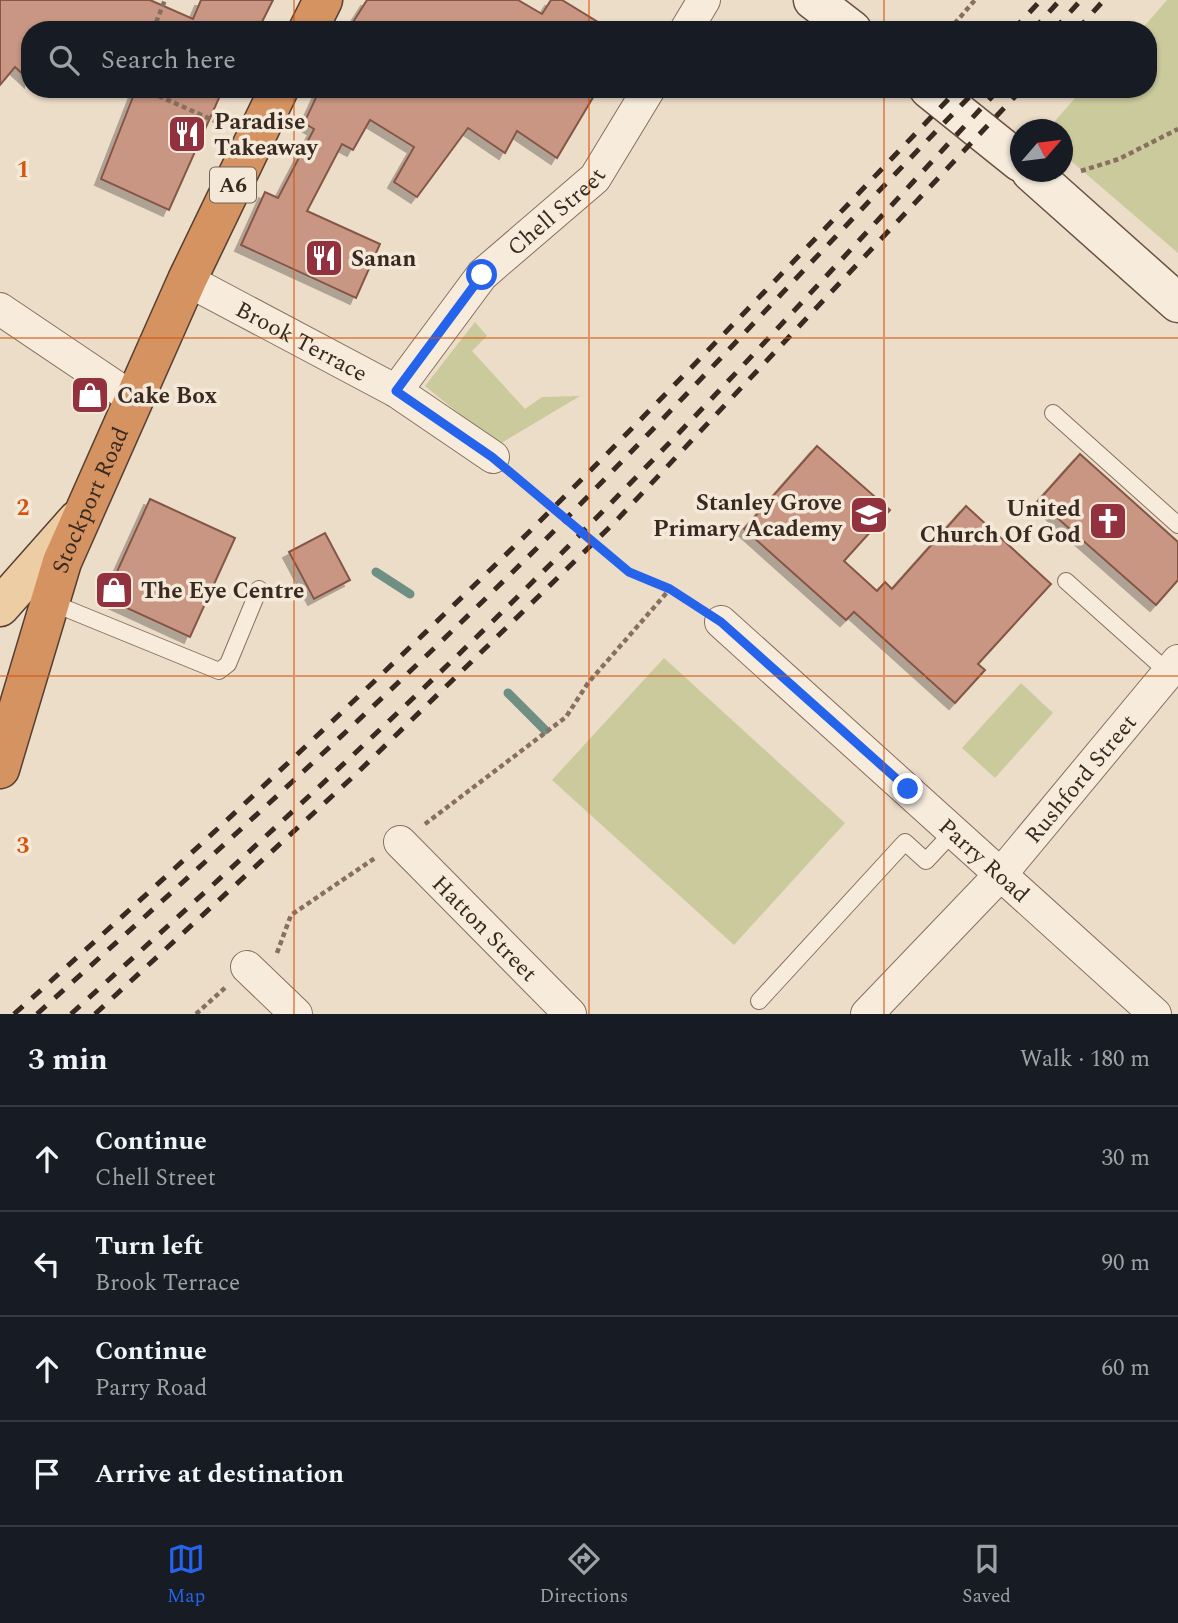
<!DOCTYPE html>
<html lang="en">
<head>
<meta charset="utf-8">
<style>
  body { margin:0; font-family:Spectral,serif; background:#20242c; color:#f1f3f6 }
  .compass { position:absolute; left:1010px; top:119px; width:63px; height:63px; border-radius:50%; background:#171b24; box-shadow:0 2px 5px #0004; rotate:62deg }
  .stop { position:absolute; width:21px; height:21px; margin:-16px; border:5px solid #2563eb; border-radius:50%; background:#fff }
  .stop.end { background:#2563eb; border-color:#fff; box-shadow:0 2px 7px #0008 }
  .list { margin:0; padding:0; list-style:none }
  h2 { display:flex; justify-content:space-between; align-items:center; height:91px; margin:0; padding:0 28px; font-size:30px }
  h2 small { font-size:23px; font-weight:400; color:#9ea1a6 }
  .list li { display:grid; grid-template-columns:46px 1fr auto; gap:21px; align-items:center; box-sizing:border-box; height:105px; padding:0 28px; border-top:2px solid #363941 }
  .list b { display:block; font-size:26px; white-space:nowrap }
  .list p { margin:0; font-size:23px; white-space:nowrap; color:#9ea1a6 }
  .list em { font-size:23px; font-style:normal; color:#9ea1a6 }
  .icon { flex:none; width:38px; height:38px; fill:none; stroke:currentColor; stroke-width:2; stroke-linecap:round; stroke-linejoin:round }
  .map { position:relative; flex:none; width:1178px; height:1014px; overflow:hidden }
  .search { position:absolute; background:#171b24; box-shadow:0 2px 5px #0004; left:21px; right:21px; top:21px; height:77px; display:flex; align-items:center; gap:18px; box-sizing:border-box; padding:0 24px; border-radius:28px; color:#9ea1a6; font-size:26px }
  .sheet { height:511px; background:#171b24 }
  nav { display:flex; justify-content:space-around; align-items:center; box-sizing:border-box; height:98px; border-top:2px solid #363941; background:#171b24; font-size:19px; color:#9ea1a6 }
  nav a { display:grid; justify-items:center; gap:4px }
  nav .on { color:#2563eb }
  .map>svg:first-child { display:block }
  .green { fill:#caca9d }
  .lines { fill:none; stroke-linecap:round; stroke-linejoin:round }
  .stream { stroke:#708f84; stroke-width:9 }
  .building { fill:#c89682; stroke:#855746; stroke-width:2; filter:url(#shadow) }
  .lane-casing { stroke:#886f5f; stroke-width:18 }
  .street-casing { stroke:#886f5f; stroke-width:34 }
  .secondary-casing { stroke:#6a5142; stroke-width:41 }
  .primary-casing { stroke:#563f32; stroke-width:41 }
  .highway-casing { stroke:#563f32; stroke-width:41 }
  .path { stroke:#886f5f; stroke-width:4.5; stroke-dasharray:5 3.5; stroke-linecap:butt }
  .lane { stroke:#f7ecdc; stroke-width:16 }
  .street { stroke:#f7ecdc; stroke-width:32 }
  .secondary { stroke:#f7ecdc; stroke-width:38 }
  .primary { stroke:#eccda4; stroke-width:38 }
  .highway { stroke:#d59361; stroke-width:38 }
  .rail { stroke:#392a21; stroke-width:5; stroke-dasharray:12 12; stroke-linecap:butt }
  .route { stroke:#2563eb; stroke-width:9 }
  .grid { fill:none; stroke:#d6540e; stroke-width:2; stroke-opacity:0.55 }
  .labels { text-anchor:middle; stroke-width:7; stroke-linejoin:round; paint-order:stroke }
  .shield { fill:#f4e9d8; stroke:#716358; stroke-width:2 }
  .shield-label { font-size:21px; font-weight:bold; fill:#392a21 }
  .poi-label { font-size:23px; font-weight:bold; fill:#392a21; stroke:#f4e9d8; text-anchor:start }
  .street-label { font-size:23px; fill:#392a21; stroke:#f4e9d8 }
  .grid-label { font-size:23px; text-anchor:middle; font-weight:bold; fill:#d6540e; stroke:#f4e9d8; stroke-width:7; stroke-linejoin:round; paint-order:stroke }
</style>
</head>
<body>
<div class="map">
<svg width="1178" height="1014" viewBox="0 0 1178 1014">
  <defs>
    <filter id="shadow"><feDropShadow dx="-6" dy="6" stdDeviation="0" flood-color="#0004"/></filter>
  </defs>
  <rect width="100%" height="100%" fill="#ecddc9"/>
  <g class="green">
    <polygon points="1167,0 1178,0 1178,253 1063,154 1062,130 1048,129 1083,89 1148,89 1148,30 1141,30"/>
    <polygon points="475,322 487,336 472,351 525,409 542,397 580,396 498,445 425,386"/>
    <polygon points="664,658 845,823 734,945 552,780"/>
    <polygon points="1021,683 1053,713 995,778 962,748"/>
  </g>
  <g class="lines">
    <g class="stream">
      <polyline points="376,572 410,594"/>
      <polyline points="508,693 545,730"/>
    </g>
  </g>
  <g class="building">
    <polygon points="0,0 150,0 193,19 201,0 273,0 258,30 30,30 30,81 15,67 0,85"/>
    <polygon points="367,0 518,0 542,14 551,0 562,0 611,30 348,30"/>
    <polygon points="136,89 223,89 169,210 101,179"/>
    <polygon points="320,89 598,89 557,158 517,131 505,153 468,128 417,197 394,182 414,147 370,120 353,150 342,144 307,211 380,244 356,298 241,245 265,192 278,198 314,129 304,123"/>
    <polygon points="817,446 890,510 844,561 877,591 885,582 892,589 966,506 1051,584 978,664 985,670 955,703 854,612 846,620 744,529"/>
    <polygon points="1080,454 1178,542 1178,580 1156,605 1038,501"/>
    <polygon points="150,499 235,538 190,637 105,598"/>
    <polygon points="325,533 350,580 314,599 289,552"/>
  </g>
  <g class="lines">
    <defs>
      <g id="lane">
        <polyline points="1053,413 1178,525"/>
        <polyline points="1066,581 1169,673"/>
        <polyline points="50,602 219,671 228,664 259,589"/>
        <polyline points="759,1001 905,842 926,861 954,831"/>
      </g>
      <g id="street">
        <polyline points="686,30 704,0"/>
        <path id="s1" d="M 187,280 L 396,391 L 493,457"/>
        <polyline points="0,309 135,400"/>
        <path id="s2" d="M 396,391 L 482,275 L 595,178 L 649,89"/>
        <path id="s3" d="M 721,622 L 1155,1014"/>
        <path id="s4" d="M 400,842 L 570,1014"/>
        <polyline points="247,967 296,1014"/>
        <path id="s5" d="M 867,1014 L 1001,874 L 1178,661"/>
      </g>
      <g id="secondary">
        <polyline points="813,0 852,30"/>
        <polyline points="929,89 1020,162"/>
        <polyline points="1031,172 1178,303"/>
      </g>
      <polyline id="primary" points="0,607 77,520"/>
      <g id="highway">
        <polyline points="308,30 323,0"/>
        <path id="s6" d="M 0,769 L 62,562 L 187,280 L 279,89"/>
      </g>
    </defs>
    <use href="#lane" class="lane-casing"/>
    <use href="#street" class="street-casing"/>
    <use href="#secondary" class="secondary-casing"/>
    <use href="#primary" class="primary-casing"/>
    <use href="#highway" class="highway-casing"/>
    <g class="path">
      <polyline points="153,30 165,0"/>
      <polyline points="949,30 975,0"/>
      <polyline points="143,89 224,125"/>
      <polyline points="1081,171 1119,159 1178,129"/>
      <polyline points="515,476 629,572 670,589 697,606"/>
      <polyline points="425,824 566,717 588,683 670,589"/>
      <polyline points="277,953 291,915 375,858"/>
      <polyline points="196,1014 227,986"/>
    </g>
    <use href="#lane" class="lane"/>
    <use href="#street" class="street"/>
    <use href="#secondary" class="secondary"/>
    <use href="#primary" class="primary"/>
    <use href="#highway" class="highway"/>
    <g class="rail">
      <polyline points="1013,30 1041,0"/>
      <polyline points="1033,30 1060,0"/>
      <polyline points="1054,30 1081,0"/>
      <polyline points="1077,30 1104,0"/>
      <path d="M 14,1014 C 189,858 360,697 528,533 C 674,388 816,238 958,89"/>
      <path d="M 37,1014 C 208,860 378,706 541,544 C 689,395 830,240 977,89"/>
      <path d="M 71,1014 C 253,849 435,683 607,507 C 741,371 869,229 999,89"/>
      <polyline points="95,1014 355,775 616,521 1022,89"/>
    </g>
  </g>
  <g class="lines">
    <polyline class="route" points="482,275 396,391 492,457 629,572 670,589 721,622 908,789"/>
  </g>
  <path class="grid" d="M 294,0 L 294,30M 589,0 L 589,30M 884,0 L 884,30M 294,89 L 294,1014M 589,89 L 589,1014M 884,89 L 884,1014M 0,338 L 1178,338M 0,676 L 1178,676"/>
  <defs>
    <symbol id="restaurant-square" viewBox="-11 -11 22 22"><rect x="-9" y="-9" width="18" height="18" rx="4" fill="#93323f" stroke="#f4e9d8"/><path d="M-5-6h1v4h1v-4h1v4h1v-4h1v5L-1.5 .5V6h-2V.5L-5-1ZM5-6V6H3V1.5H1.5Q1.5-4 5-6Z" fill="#fff"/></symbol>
    <symbol id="shop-square" viewBox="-11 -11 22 22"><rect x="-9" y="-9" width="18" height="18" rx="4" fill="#93323f" stroke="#f4e9d8"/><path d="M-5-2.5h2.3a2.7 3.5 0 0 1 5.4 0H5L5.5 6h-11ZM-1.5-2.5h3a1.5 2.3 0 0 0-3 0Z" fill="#fff"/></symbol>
    <symbol id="school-square" viewBox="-11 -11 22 22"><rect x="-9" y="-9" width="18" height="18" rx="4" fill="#93323f" stroke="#f4e9d8"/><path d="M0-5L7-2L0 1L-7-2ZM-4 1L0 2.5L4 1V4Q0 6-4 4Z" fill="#fff"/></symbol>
    <symbol id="church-square" viewBox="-11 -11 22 22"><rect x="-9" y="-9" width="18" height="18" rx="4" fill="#93323f" stroke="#f4e9d8"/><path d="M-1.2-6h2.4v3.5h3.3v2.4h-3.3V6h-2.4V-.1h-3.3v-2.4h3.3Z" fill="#fff"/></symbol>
  </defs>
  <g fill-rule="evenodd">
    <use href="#restaurant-square" x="165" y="112" width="44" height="44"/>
    <use href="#restaurant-square" x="302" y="236" width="44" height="44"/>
    <use href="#shop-square" x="68" y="373" width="44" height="44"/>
    <use href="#school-square" x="847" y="493" width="44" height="44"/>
    <use href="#church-square" x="1086" y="499" width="44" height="44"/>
    <use href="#shop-square" x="92" y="568" width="44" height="44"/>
  </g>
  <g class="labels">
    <rect class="shield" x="210" y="167.5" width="46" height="35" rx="5"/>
    <g class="shield-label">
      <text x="233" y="192">A6</text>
    </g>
    <g class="poi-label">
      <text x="214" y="129">Paradise<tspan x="214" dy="26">Takeaway</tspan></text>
      <text x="351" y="266">Sanan</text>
      <text x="117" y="403">Cake Box</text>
      <text x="842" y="510" text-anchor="end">Stanley Grove<tspan x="842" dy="26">Primary Academy</tspan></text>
      <text x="1081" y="516" text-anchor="end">United<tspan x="1081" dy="26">Church Of God</tspan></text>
      <text x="141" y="598">The Eye Centre</text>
    </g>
    <g class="street-label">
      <text dy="8" stroke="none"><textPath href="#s2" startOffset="242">Chell Street</textPath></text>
      <text dy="8" stroke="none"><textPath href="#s1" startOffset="130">Brook Terrace</textPath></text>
      <text dy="8" stroke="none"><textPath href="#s6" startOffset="284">Stockport Road</textPath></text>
      <text dy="8" stroke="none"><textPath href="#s5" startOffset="318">Rushford Street</textPath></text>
      <text dy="8" stroke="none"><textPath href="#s3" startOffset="355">Parry Road</textPath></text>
      <text dy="8" stroke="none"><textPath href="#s4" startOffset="121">Hatton Street</textPath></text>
    </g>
  </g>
  <g class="grid-label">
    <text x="23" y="177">1</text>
    <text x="23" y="515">2</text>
    <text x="23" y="853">3</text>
  </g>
</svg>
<svg class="compass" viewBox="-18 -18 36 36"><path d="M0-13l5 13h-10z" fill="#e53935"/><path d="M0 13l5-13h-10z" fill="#9ea1a6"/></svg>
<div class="stop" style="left:482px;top:275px"></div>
<div class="stop end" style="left:908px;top:789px"></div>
<div class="search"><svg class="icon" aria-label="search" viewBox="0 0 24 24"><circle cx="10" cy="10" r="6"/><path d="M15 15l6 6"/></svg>Search here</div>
</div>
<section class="sheet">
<h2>3 min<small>Walk · 180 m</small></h2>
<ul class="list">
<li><svg class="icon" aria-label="ahead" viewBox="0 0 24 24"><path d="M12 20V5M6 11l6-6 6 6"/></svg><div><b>Continue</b><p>Chell Street</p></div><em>30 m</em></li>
<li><svg class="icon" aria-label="left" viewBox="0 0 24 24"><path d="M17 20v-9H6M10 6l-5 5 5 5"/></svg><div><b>Turn left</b><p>Brook Terrace</p></div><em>90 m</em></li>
<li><svg class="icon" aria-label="ahead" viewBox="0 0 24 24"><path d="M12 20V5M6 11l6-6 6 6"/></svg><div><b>Continue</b><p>Parry Road</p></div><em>60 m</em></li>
<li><svg class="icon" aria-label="arrive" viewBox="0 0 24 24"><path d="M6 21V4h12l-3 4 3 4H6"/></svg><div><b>Arrive at destination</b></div></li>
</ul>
</section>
<nav>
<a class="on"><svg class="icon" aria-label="map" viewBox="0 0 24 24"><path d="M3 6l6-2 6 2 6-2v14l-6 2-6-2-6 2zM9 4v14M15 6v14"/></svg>Map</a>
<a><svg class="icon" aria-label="directions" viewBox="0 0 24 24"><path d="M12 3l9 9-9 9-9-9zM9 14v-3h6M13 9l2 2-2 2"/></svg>Directions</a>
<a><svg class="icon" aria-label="saved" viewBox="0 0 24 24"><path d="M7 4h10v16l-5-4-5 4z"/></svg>Saved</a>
</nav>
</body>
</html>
